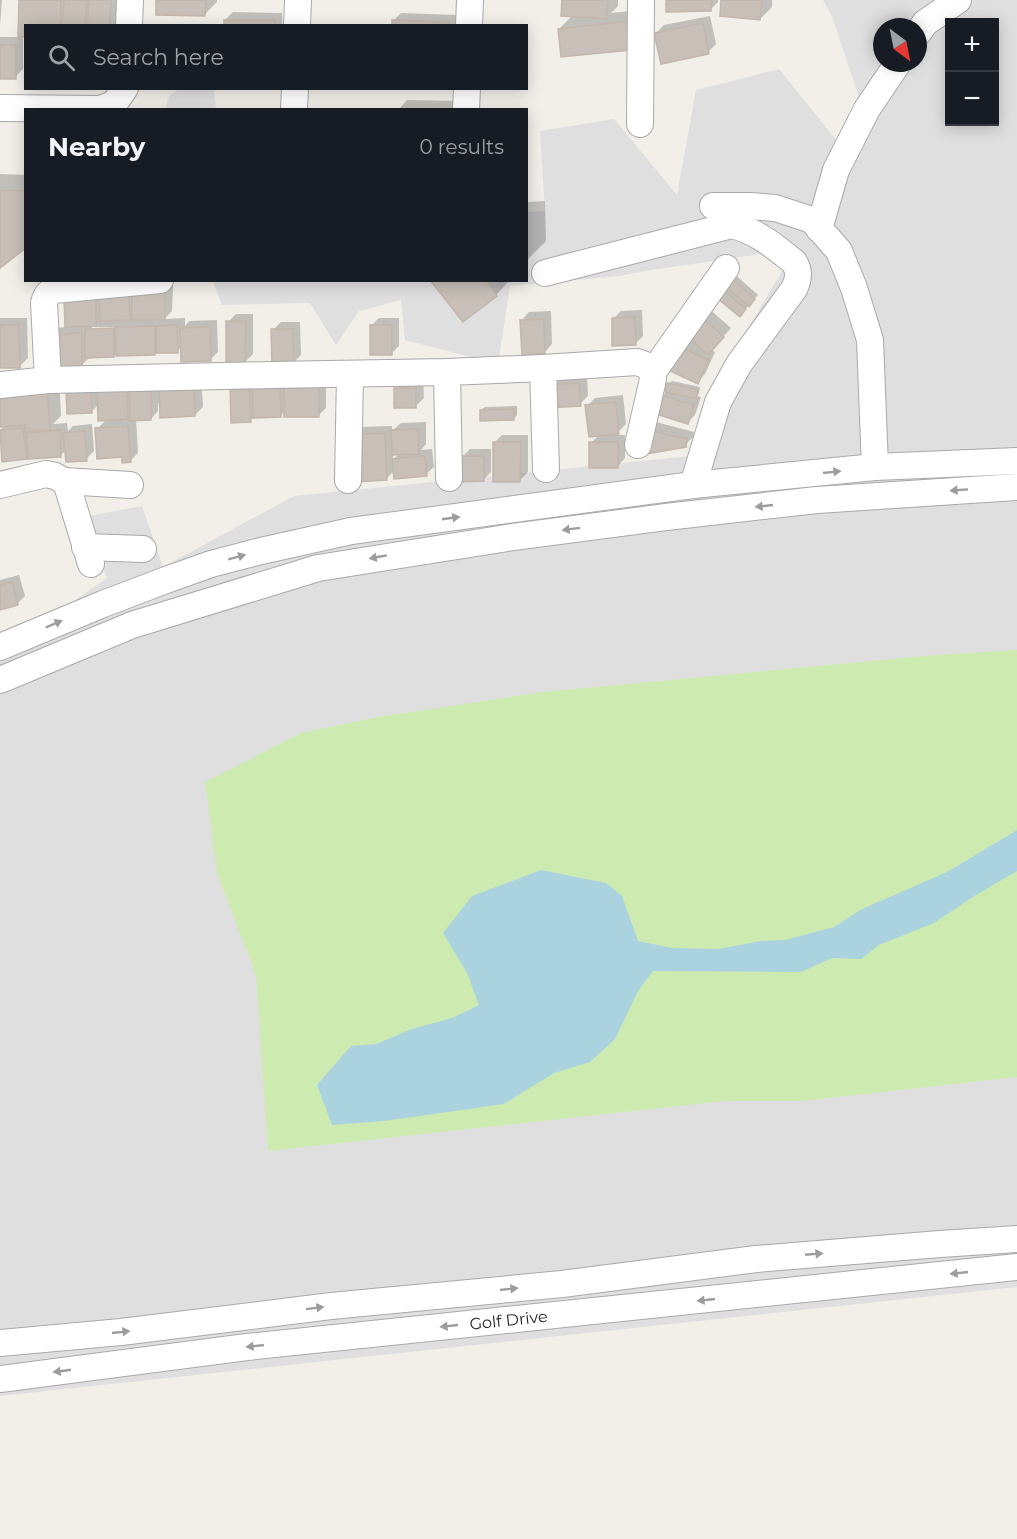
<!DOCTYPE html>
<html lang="en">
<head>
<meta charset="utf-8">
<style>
  body { margin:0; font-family:Montserrat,sans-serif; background:#20242c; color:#f1f3f6 }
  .controls { position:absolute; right:18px; top:18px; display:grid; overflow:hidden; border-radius:0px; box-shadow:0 3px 15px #0003 }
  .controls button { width:54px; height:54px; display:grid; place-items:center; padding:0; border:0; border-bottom:2px solid #363941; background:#171b24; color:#f1f3f6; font:30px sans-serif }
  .compass { position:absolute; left:873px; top:18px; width:54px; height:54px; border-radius:50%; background:#171b24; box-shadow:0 3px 15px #0003; rotate:148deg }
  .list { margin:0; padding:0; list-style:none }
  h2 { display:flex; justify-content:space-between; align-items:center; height:78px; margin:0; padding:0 24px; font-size:26px }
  h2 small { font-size:20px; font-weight:400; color:#9ea1a6 }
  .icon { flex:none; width:33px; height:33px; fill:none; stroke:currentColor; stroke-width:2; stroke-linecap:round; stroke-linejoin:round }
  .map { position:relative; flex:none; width:1017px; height:1539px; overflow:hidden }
  .search { position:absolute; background:#171b24; box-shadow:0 3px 15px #0003; left:24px; top:24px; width:504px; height:66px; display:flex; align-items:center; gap:15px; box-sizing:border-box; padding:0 21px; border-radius:0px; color:#9ea1a6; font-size:22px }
  .panel { position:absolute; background:#171b24; box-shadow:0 3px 15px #0003; left:24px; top:108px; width:504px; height:174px; border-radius:0px }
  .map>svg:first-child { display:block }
  .residential { fill:#e0dfdf; fill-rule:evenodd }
  .grass { fill:#cdebb0 }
  .water { fill:#aad3df }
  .shadow { fill:#0003; fill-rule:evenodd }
  .building { fill:#c7bfb8; stroke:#c4b6ab; stroke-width:1.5 }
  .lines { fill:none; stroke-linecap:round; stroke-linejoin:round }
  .minor-casing { stroke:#a9a9a9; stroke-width:28 }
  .minor { stroke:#fff; stroke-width:26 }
  .oneway { fill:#9c9c9c }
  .labels { text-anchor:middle; stroke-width:4.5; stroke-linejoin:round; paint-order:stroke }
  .street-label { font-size:16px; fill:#222; stroke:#fff }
</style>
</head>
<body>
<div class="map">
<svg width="1017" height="1539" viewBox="0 0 1017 1539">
  <rect width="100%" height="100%" fill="#f2efe9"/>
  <g class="residential">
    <path d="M 823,0 L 1017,0 L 1017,1287 L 0,1396 L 0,634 L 51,617 L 107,578 L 83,517 L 142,506 L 163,567 L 294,496 L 690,456 L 714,386 L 795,249 L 645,271 L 620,276 L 510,286 L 498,364 L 405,340 L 401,300 L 359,311 L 336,345 L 310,303 L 222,305 L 213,281 L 526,280 L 527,212 L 545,211 L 540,131 L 614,119 L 677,195 L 696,90 L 779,69 L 842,147 L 868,124 L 832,16 ZM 950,22 L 994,22 L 994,122 L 950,122 ZM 882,27 L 918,27 L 918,63 L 882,63 Z"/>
    <polygon points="179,89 214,89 216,109 165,109 169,96"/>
  </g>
  <polygon class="grass" points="1017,650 1017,1077 802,1101 725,1101 268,1151 256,976 217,873 205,782 301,733 378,717 543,692 935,655"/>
  <polygon class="water" points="1017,830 1017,871 976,895 934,923 879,945 861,959 832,958 801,972 653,971 638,991 615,1039 590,1062 554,1073 504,1104 384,1121 332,1125 317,1085 351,1046 376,1044 412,1029 452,1018 479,1005 467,973 443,933 472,896 541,870 606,883 622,896 638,941 672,948 719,949 760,941 785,940 834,927 862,909 947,872"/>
  <g class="shadow">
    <polygon points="0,0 2,0 0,26"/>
    <polygon points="20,0 118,0 116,26 26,26 23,36 23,69 15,77 0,77 0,37 20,37"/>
    <polygon points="158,0 217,0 217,2 205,14"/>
    <polygon points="564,0 618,0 618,6 611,13 640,10 631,48 559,29 573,15"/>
    <polygon points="668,0 718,0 718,2 710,10"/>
    <polygon points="723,0 772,0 772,7 760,19"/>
    <polygon points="233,12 282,13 282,26 225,26 225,20"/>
    <polygon points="401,13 456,15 456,26 393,26 393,21"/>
    <polygon points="710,16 716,44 708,52 656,33 664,25"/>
    <polygon points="407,100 461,101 461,110 398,110"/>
    <polygon points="0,174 26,175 26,246 0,266"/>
    <polygon points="545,201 546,241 526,261 526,202"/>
    <polygon points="732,272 758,295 740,315 714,294"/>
    <polygon points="432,280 510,280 496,295"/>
    <path d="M 141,285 L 173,285 L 172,311 L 164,319 L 185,318 L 185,326 L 189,321 L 217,320 L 218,352 L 210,360 L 182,346 L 177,351 L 157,351 L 154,354 L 117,352 L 113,356 L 89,358 L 81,366 L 51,369 L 57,328 L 66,327 L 66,298 ZM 92,327 L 121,327 L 121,330 L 92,330 Z"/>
    <polygon points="707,307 731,328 711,350 715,352 705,374 697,382 668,369 686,338 697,343"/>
    <polygon points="642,310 643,336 635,344 613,319 621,311"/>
    <polygon points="551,311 552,344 545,352 522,320 529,312"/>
    <polygon points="236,314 253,314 253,354 245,362 228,322"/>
    <polygon points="0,318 27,318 28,358 20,366 0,367"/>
    <polygon points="379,318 399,318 399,346 391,354 371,326"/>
    <polygon points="281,322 300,322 301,355 293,363 273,330"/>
    <polygon points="59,374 61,416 53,424 67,423 68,431 73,426 92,424 94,451 86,459 66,450 61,455 3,461 0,430 5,425 0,426"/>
    <polygon points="201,375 203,407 195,415 158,403 158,411 151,419 136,419 138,453 130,461 123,456 97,429 107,419 99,404 92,411 68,391"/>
    <polygon points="326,375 326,408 318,416 285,411 281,415 255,416 250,421 231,385"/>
    <polygon points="587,376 588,396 580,404 549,407 555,378"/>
    <polygon points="404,381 423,381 424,398 416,406 396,389"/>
    <polygon points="672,381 700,387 699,393 697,396 701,397 695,415 687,423 663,395 666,392 668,384"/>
    <polygon points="623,395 626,424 615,435 625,435 625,458 618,466 591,443 600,434 587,406 595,398"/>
    <polygon points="517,406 517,415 514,419 481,410 485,407"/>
    <path d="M 426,422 L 426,444 L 421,450 L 432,449 L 434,467 L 426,474 L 395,470 L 386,479 L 355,480 L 361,427 L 392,426 L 392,431 L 401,423 ZM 393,453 L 400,453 L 393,460 Z"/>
    <polygon points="656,422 694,432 693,437 685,445 648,430"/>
    <polygon points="502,435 528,435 528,472 520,480 494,443"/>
    <polygon points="470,449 491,449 491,472 483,480 462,457"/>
    <polygon points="19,575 25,596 17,604 0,609 0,580"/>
  </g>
  <g class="building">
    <polygon points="19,0 61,0 60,26 26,26 26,37 18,37"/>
    <polygon points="64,0 87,0 85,26 62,26"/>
    <polygon points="89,0 111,0 110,26 87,26"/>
    <polygon points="156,0 206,0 205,16 156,15"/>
    <polygon points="562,0 608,0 606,19 561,16"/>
    <polygon points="666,0 711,0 711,11 666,12"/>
    <polygon points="721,0 762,0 760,20 720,16"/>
    <rect x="224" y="20" width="51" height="6"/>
    <polygon points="392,20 449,22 449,26 392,26"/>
    <polygon points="628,21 631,50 561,57 558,29"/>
    <polygon points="703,23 709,54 661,64 654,33"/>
    <rect x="0" y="45" width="16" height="34"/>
    <polygon points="0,190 26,191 26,248 0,268"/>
    <polygon points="728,275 755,299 749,307 721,282"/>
    <polygon points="430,280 485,280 497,296 463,322"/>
    <polygon points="719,287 746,309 740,317 712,294"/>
    <rect x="132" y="292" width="33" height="28"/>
    <polygon points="99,295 129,295 130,320 100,321"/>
    <polygon points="96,296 96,326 65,327 64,297"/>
    <polygon points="698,314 724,337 708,355 682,331"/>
    <polygon points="635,317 636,345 612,346 612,318"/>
    <polygon points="544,319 545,354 522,355 520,320"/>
    <polygon points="226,321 246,321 245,363 226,363"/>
    <polygon points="0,325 19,325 20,368 0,368"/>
    <polygon points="177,325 178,353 156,353 156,326"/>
    <rect x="370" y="325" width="22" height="30"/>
    <polygon points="155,326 155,355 116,356 115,327"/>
    <polygon points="210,327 211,361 181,362 180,328"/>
    <polygon points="114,328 114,357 85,358 85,329"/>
    <polygon points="271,329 293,329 294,364 272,365"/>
    <polygon points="82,332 82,367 50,370 48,336"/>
    <polygon points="676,345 709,360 698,384 666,369"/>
    <polygon points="194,382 195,416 160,418 159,384"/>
    <polygon points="280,382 281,417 253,418 252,383"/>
    <polygon points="284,382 319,383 319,417 284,417"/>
    <polygon points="129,383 151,383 151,420 130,421"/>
    <polygon points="249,383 251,422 231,423 230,384"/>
    <polygon points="579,383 581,406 547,408 546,385"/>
    <polygon points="667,383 698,390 696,399 665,392"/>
    <polygon points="127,384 128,419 98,421 97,386"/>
    <polygon points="47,385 50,430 25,432 25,425 0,427 0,389"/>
    <rect x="394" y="388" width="22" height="20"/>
    <polygon points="91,389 92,413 67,414 66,390"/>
    <polygon points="662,395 694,405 688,424 656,414"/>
    <polygon points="616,402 619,434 589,437 585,405"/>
    <polygon points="514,409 514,420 480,421 480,410"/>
    <polygon points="128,426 131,462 122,463 122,457 97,459 95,428"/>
    <polygon points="23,428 27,459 2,462 0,430"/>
    <polygon points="418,429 419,454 392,455 391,430"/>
    <polygon points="60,430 61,457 28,459 26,433"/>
    <polygon points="647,430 687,439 686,447 635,456"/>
    <polygon points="85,431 87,461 66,462 63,433"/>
    <polygon points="385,433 387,480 354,482 352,435"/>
    <polygon points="493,442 521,442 520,482 493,482"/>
    <rect x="589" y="442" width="29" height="26"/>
    <polygon points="425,456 427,476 394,479 392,459"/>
    <polygon points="460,456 484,456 484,481 460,482"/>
    <polygon points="12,582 18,605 0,610 0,585"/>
  </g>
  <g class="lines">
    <defs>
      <g id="minor">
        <polyline points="129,26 130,0"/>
        <polyline points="297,26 298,0"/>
        <polyline points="469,26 470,0"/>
        <polyline points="918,33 925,23 958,0"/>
        <polyline points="0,108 100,109 114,104 125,88"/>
        <polyline points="294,110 295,88"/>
        <polyline points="466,110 467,88"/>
        <polyline points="640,124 641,0"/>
        <polyline points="713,206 750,206 775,208 812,220 839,251 854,288 870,340 875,467"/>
        <polyline points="819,229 836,170 867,109 898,63"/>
        <path d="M 545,273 L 732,225 C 757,231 775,247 794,262 C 800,271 799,279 794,289 L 739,364 L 718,402 L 693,485"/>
        <polyline points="543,368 546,469"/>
        <polyline points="447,372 449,478"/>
        <polyline points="653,372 726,268"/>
        <path d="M 48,380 L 44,303 C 46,295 48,293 54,290 L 160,280"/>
        <path d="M 0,385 L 48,380 L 271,375 L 447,372 L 543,368 L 637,362 C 647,365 652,368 653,379 L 638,445"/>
        <polyline points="348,480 350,375"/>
        <polyline points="64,481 67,485 91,564"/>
        <polyline points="0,485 46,474 55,476 64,481 130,485"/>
        <polyline points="85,547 143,549"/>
        <polyline points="0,647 103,604 166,580 211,564 261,551 351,531 693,485 875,467 1017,461"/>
        <polyline points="0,680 132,625 318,568 513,537 666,517 817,500 1017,487"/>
        <polyline points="0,1343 121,1332 331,1306 562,1284 756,1259 940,1244 1017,1239"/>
        <path id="s1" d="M 0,1379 L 247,1347 L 1017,1267"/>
      </g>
    </defs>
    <use href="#minor" class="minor-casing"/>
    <use href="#minor" class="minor"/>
  </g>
  <defs><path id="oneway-solid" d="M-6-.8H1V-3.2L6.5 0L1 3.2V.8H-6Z" transform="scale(1.5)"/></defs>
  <g class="oneway">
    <use href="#oneway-solid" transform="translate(832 472) rotate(-6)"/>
    <use href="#oneway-solid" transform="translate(959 490) rotate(176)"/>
    <use href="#oneway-solid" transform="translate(764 506) rotate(174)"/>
    <use href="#oneway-solid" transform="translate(451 518) rotate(-8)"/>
    <use href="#oneway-solid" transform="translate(571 529) rotate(173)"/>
    <use href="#oneway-solid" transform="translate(237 557) rotate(-15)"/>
    <use href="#oneway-solid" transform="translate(378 557) rotate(170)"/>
    <use href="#oneway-solid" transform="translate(54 624) rotate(-23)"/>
    <use href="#oneway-solid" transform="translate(814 1254) rotate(-5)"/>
    <use href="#oneway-solid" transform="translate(959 1273) rotate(174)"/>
    <use href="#oneway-solid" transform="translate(509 1289) rotate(-6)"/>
    <use href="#oneway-solid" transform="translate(706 1300) rotate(174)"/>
    <use href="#oneway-solid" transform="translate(315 1308) rotate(-7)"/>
    <use href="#oneway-solid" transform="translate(449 1326) rotate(174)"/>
    <use href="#oneway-solid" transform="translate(121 1332) rotate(-6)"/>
    <use href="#oneway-solid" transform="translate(255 1346) rotate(174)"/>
    <use href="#oneway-solid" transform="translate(62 1371) rotate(172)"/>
  </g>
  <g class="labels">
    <g class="street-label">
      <text dy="6" stroke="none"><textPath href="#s1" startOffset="512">Golf Drive</textPath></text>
    </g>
  </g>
</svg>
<div class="controls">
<button>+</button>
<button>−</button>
</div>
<svg class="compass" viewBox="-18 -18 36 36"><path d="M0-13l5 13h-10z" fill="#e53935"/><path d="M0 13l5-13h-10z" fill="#9ea1a6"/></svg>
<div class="search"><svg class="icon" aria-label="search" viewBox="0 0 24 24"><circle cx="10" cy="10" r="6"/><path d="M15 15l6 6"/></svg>Search here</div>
<section class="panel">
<h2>Nearby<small>0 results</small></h2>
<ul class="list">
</ul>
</section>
</div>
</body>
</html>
